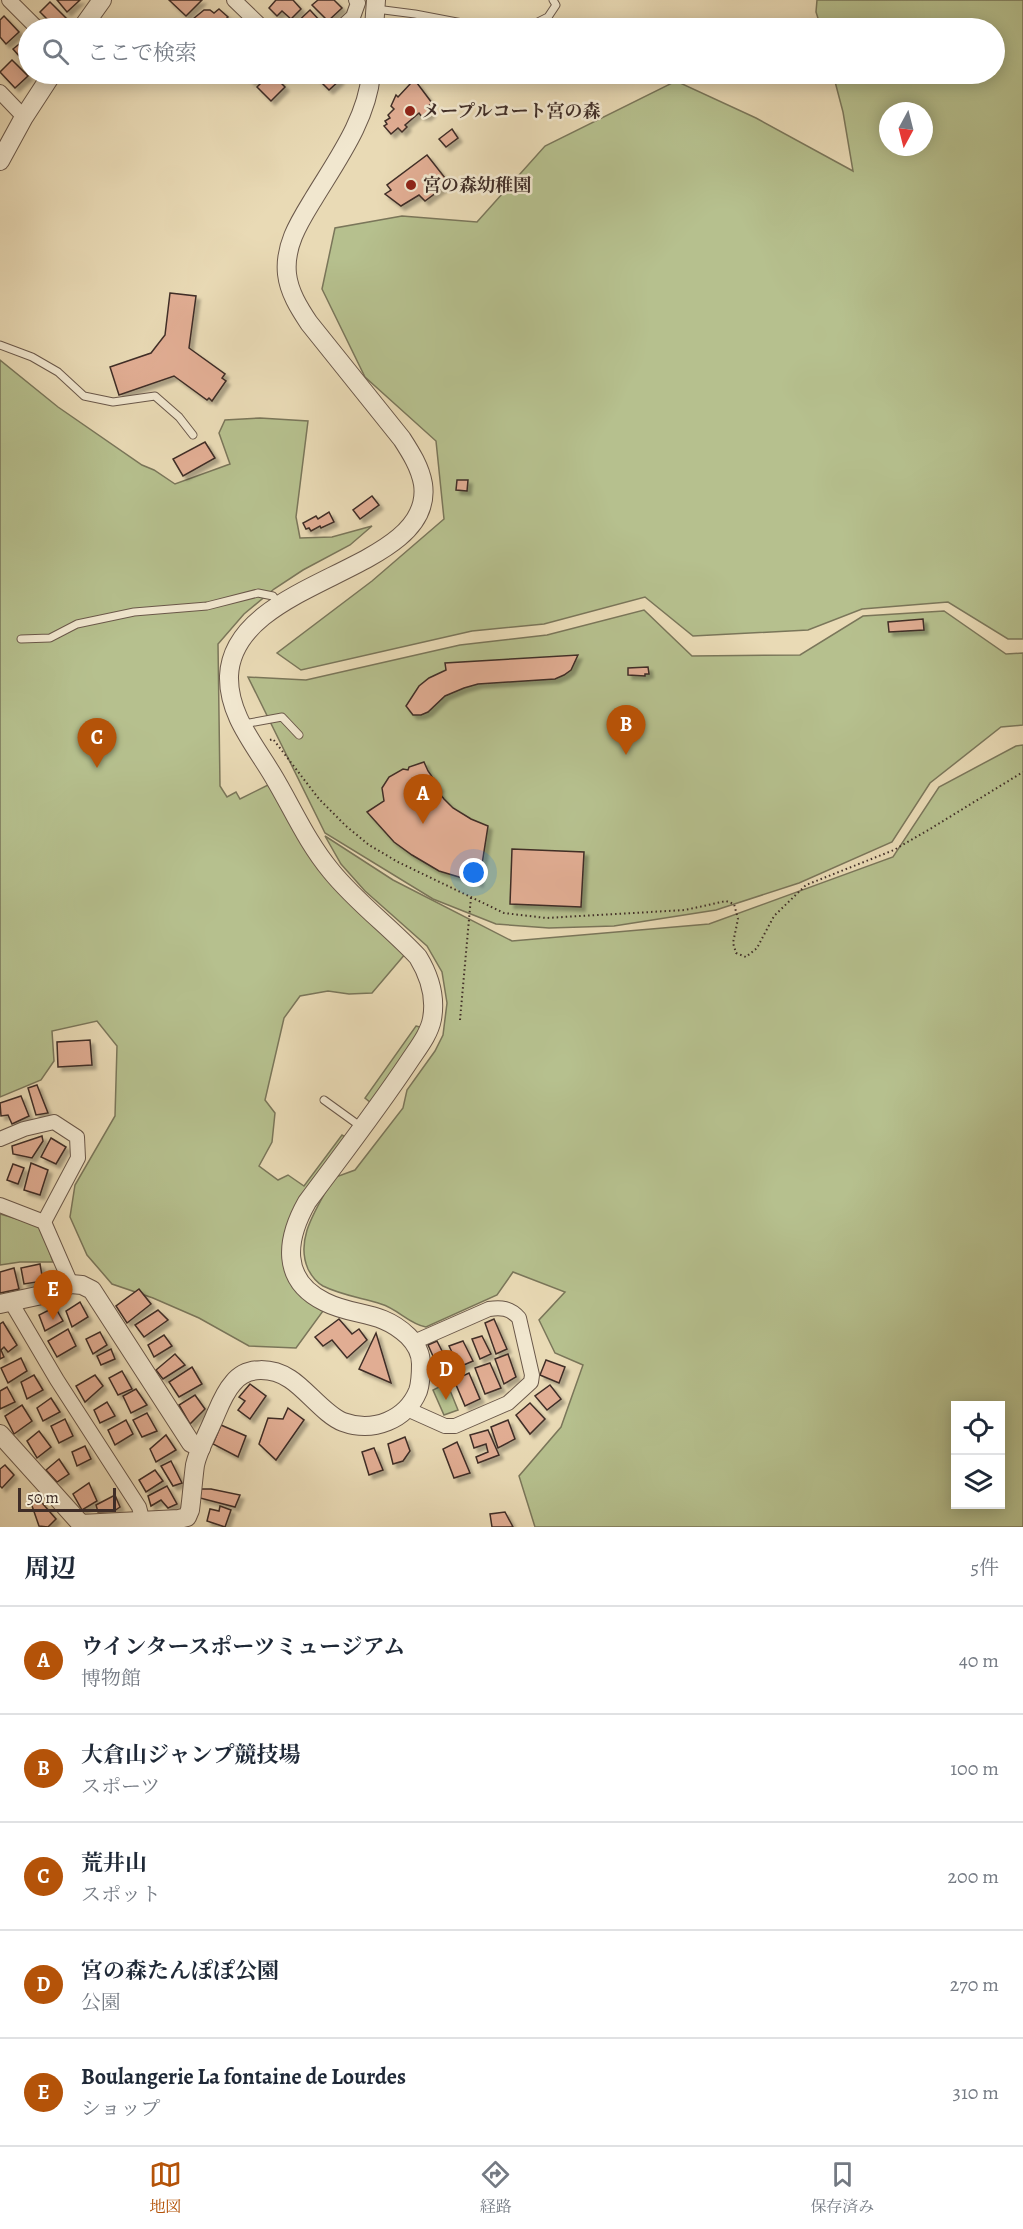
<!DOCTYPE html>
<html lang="ja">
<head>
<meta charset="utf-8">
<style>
  body { margin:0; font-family:Alegreya,"Noto Serif JP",serif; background:#f2f2f3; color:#1f2937 }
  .controls { position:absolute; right:18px; bottom:18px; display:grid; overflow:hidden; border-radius:0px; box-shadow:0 3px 15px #0003 }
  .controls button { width:54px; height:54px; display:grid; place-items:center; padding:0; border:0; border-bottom:2px solid #e0e1e3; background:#fff; color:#1f2937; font:30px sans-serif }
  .compass { position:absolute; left:879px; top:102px; width:54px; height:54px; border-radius:50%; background:#fff; box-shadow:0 3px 15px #0003; rotate:187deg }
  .scale { position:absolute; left:18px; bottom:15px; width:98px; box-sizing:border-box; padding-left:6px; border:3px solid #3f2d27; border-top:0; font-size:16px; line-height:21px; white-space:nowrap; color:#3f2d27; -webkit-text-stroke:4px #f1e7cf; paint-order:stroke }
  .you { position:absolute; left:474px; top:873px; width:21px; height:21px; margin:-15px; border:4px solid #fff; border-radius:50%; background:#1a73e8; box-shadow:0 0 0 9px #1a73e833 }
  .badge { display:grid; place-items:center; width:39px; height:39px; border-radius:50%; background:#b45309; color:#fff; font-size:20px; font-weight:700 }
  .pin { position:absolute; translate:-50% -50px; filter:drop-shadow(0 2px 3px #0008) }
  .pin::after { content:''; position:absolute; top:32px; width:21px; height:18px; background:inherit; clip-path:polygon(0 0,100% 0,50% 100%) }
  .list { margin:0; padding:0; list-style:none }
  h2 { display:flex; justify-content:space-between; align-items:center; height:78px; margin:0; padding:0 24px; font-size:26px }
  h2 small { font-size:20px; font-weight:400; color:#747a83 }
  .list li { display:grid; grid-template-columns:39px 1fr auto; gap:18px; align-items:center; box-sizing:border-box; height:108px; padding:0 24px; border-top:2px solid #e0e1e3 }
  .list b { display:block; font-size:22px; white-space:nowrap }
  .list p { margin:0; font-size:20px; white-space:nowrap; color:#747a83 }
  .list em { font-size:20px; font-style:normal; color:#747a83 }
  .icon { flex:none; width:33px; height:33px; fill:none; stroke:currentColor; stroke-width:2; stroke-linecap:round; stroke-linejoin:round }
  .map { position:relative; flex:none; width:1023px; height:1527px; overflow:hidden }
  .search { position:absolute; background:#fff; box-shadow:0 3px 15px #0003; left:18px; right:18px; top:18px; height:66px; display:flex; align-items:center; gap:15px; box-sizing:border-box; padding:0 21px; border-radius:33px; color:#747a83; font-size:22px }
  .sheet { height:618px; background:#fff }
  nav { display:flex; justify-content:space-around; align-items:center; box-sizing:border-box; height:84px; border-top:2px solid #e0e1e3; background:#fff; font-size:16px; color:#747a83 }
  nav a { display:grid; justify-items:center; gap:3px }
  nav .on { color:#b45309 }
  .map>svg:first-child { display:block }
  .green { fill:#b6c08e; stroke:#7a765a; stroke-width:1.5; fill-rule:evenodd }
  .building { fill:#e1ad93; stroke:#3f2d27; stroke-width:1.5; filter:url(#shadow) }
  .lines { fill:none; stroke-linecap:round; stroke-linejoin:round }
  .service-casing { stroke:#6a584a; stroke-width:9 }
  .minor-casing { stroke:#6a584a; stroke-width:16 }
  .tertiary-casing { stroke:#6a584a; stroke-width:20 }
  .path { stroke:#3f2d27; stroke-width:2; stroke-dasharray:1.5 3; stroke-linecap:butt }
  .service { stroke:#f1e7cf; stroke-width:7 }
  .minor { stroke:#f1e7cf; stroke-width:14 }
  .tertiary { stroke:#f1e7cf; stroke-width:18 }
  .poi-dot { fill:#8f2418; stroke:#f1e7cf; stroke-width:2 }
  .labels { text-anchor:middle; stroke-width:5; stroke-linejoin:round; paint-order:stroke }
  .poi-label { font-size:18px; font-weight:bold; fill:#3f2d27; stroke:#f1e7cf; text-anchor:start }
</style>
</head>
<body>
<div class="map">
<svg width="1023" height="1527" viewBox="0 0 1023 1527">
  <defs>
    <filter id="shadow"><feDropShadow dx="4" dy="4" stdDeviation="1.5" flood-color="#0004"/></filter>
  </defs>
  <rect width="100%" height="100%" fill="#e9dab5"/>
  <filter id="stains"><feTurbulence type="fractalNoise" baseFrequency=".00333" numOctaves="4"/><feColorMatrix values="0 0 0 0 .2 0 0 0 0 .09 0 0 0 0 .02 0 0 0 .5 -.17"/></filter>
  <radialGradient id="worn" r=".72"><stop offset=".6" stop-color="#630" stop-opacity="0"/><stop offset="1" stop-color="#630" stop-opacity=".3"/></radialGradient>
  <g class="green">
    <path d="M 817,0 L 1023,0 L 1023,639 L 1008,639 L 948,602 L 862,609 L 808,630 L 693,636 L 645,597 L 544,624 L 472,631 L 301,670 L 277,653 L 372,581 L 444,519 L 436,441 L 365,377 L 322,289 L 335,228 L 402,216 L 477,222 L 545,146 L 676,81 L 756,118 L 853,171 L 843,112 L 833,74 L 994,74 L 994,28 L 821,28 L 816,12 ZM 888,111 L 924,111 L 924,147 L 888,147 Z"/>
    <polygon points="0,360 58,407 142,465 154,470 175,484 230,464 219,433 225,420 260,418 308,421 296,517 300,538 332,537 372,526 350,545 303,570 274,589 244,614 218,644 220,786 227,797 236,792 240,799 268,785 325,871 406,953 372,993 349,994 328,991 300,996 284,1018 265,1100 275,1113 272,1142 259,1166 278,1180 288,1175 304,1186 342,1135 347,1138 299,1203 295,1286 308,1302 323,1311 296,1348 249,1346 199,1318 153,1298 112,1284 87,1255 70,1217 75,1185 115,1116 117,1046 97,1021 52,1031 54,1061 41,1080 0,1097"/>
    <polygon points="644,610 692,656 800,655 863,616 944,611 1006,654 1023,653 1023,725 1001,727 930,783 892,842 799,883 716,910 614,926 549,928 496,924 433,899 325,833 248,677 306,680 460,645 547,635"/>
    <path d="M 1023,745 L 1023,1527 L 535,1527 L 519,1476 L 561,1427 L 583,1365 L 555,1353 L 539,1320 L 565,1292 L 513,1272 L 497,1295 L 426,1327 C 409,1324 398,1309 381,1304 C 362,1298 341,1295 323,1286 C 316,1282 311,1275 308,1269 C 294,1237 319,1206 333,1178 L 355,1170 L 403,1108 L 407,1090 L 435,1051 L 443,1035 L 447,1003 L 442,972 L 427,946 L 365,891 L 341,864 L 325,836 L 393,880 L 512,941 L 709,924 L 893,857 L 939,787 L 1016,746 ZM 956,1406 L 1000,1406 L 1000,1504 L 956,1504 Z"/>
    <polygon points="416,1026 423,1028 371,1103 365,1098"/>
    <polygon points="0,1214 41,1226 53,1262 20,1262 0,1265"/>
    <polygon points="447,1383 458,1410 444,1415 433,1390"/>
  </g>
  <g class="building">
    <polygon points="57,0 80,0 67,12"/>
    <polygon points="169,0 202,0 186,16"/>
    <polygon points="276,0 293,0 301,9 291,19 282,11 277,16 269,8"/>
    <polygon points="318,0 334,0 342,8 328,21 312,5"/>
    <polygon points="50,2 68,20 60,28 56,28 40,12"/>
    <polygon points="219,9 228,17 215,28 202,28 193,19 204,10 210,10 214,13"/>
    <polygon points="310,10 320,21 313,28 291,28"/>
    <polygon points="4,16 19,32 6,44 0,37 0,20"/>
    <polygon points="28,37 28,66 13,49"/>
    <polygon points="12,60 28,76 15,88 0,72"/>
    <polygon points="244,74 260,74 252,82"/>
    <polygon points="270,74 284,74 279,81 285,87 271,101 257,87"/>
    <polygon points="322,74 333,74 340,80 329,90 317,78"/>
    <polygon points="411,83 417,83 432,103 426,108 431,113 426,117 424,115 422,117 419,113 405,125 407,127 402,132 398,128 391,134 384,126 387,124 385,121 390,118 388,115 394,109 391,106 396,95 398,97"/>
    <polygon points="452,129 458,138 446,147 439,139"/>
    <polygon points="427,155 449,183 425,201 419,195 401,206 385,194 391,190 387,185"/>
    <polygon points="170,293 196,296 189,348 225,374 222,378 226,381 212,401 209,398 207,400 174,376 119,395 110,367 151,353 165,335"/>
    <polygon points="205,442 215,458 183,476 173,459"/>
    <polygon points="457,480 468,480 467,491 456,490"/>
    <polygon points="372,496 379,505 360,519 353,510"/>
    <polygon points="329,512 334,522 321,528 320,526 311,531 309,528 306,529 303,523 316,516 318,519"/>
    <polygon points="923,619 924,630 889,632 888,622"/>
    <polygon points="578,655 571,670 564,675 555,679 478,684 464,688 445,696 428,712 421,715 413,715 406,706 419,686 429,678 446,670 445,663"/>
    <polygon points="648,667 649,674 645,674 645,676 628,675 628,668"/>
    <polygon points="424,762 428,771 440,788 437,790 444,799 453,808 471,819 488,826 479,883 439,871 412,855 394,842 367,812 384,801 382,788 389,777 403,769 408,770 409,767"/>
    <polygon points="512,849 584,852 581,907 510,904"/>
    <polygon points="90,1040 92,1065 58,1067 57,1042"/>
    <polygon points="37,1085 48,1113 36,1115 28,1088"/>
    <polygon points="21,1096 29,1116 12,1124 8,1115 1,1116 0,1103"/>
    <polygon points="42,1136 43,1141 32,1158 13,1154 12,1146"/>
    <polygon points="51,1138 66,1147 56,1164 41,1157"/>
    <polygon points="31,1163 48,1170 40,1195 24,1190"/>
    <polygon points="13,1164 24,1168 18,1184 7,1180"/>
    <polygon points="40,1264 43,1281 24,1284 21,1268"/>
    <polygon points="14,1268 19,1289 0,1293 0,1272"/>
    <polygon points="139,1289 151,1304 127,1323 116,1306"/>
    <polygon points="80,1302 88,1317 72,1327 66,1311"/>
    <polygon points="55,1307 63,1321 45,1331 39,1315"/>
    <polygon points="158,1310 168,1320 144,1337 135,1325"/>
    <polygon points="339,1319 352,1334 359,1329 367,1340 347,1358 332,1340 323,1346 315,1337"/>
    <polygon points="494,1319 507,1349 496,1354 485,1323"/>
    <polygon points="3,1322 17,1345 8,1352 4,1347 1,1350 4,1357 0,1359 0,1324"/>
    <polygon points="68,1329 76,1346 57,1357 48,1341"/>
    <polygon points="100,1332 107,1345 93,1354 86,1339"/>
    <polygon points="376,1333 391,1383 359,1369"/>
    <polygon points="164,1335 172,1346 154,1357 148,1345"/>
    <polygon points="482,1336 491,1354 480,1359 472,1339"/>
    <polygon points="437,1341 451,1369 441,1374 428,1345"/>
    <polygon points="463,1341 473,1361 459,1367 449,1346"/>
    <polygon points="111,1349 115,1359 101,1365 97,1356"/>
    <polygon points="175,1354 185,1365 163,1379 156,1370"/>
    <polygon points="508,1354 516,1377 504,1384 495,1359"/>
    <polygon points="21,1358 27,1371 8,1383 1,1368"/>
    <polygon points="546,1360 565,1367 559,1383 540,1375"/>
    <polygon points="490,1363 501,1388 485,1394 475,1368"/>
    <polygon points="192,1367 202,1384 179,1397 169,1382"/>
    <polygon points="122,1371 132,1389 118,1395 109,1378"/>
    <polygon points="469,1373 480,1399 465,1406 454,1380"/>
    <polygon points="34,1375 43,1390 27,1399 21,1382"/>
    <polygon points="95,1375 103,1386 85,1402 76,1386"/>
    <polygon points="250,1384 266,1396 250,1419 238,1410 245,1401 239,1397"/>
    <polygon points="550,1385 561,1399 547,1410 535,1396"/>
    <polygon points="7,1387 15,1402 0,1409 0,1391"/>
    <polygon points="136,1389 147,1405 131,1413 123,1396"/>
    <polygon points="195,1395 205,1409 190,1424 179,1405"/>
    <polygon points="51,1398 60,1412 43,1421 37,1408"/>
    <polygon points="107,1402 115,1416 100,1423 94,1410"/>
    <polygon points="530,1403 545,1419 530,1434 516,1415"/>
    <polygon points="22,1405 32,1421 14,1434 5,1416"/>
    <polygon points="288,1408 304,1420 276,1460 259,1444 268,1418 283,1419"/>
    <polygon points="147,1413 157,1431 142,1437 133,1420"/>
    <polygon points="65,1419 73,1436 59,1443 51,1426"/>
    <polygon points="126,1420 133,1434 115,1445 108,1430"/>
    <polygon points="508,1420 515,1439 498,1448 491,1427"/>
    <polygon points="221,1425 246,1436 238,1457 213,1444"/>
    <polygon points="488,1430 499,1455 478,1463 476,1457 488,1452 486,1444 474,1448 470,1435"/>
    <polygon points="39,1431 51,1447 37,1458 27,1441"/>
    <polygon points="166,1435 176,1450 156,1462 150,1449"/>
    <polygon points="405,1437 410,1451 403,1461 393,1464 388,1444"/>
    <polygon points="457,1442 470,1473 454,1478 443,1449"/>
    <polygon points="85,1446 91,1459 77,1466 72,1452"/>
    <polygon points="374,1448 383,1470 369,1475 362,1452"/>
    <polygon points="59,1459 69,1474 57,1482 46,1470"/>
    <polygon points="171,1461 182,1483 173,1486 161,1466"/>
    <polygon points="5,1465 14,1475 2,1488 0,1486 0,1469"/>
    <polygon points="155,1470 163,1481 146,1492 139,1480"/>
    <polygon points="89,1483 97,1501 82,1510 73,1494"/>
    <polygon points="167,1486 177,1504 168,1508 161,1500 151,1506 148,1496"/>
    <polygon points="201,1489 211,1489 240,1495 235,1507 200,1498"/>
    <polygon points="115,1495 120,1507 114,1511 98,1512 96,1505"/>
    <polygon points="36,1496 56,1519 48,1527 39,1526 30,1500"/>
    <polygon points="220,1506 231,1510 225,1527 207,1521 210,1509 219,1511"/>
    <polygon points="505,1512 513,1527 492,1527 490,1514"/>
  </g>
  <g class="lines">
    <defs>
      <g id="service">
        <polyline points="376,9 415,14 483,27 526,28 548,17 556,5 553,0"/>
        <polyline points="0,345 32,357 58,372 84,396 113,402 155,396 179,417 193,435"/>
        <polyline points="21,639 50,638 77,624 134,612 207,606 258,593 273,596 279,605"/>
        <polyline points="244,724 282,717 299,735"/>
        <polyline points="324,1100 360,1126"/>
      </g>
      <g id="minor">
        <polyline points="9,0 37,28"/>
        <polyline points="234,0 263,28"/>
        <polyline points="341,28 353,17 358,3 356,0"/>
        <polyline points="0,92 24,117"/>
        <polyline points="0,1139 24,1129 54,1122 77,1137 78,1158 44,1222"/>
        <polyline points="0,1205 44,1222 71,1284"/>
        <polyline points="11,1302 57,1380 139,1507 143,1522"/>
        <path d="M 407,1409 L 445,1426 L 455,1426 L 508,1403 L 531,1382 L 532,1375 L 519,1318 C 510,1308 501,1307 489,1309 L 414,1342"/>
      </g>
      <g id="tertiary">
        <polyline points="82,28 102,0"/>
        <polyline points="374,28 376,0"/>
        <polyline points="0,161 24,117 52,74"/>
        <polyline points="0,1304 51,1293 71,1284 82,1285 92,1290 191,1443 201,1448"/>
        <path d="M 0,1434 L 81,1524 L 179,1519 L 187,1517 L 190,1510 C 192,1495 193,1480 195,1465 C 198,1451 206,1437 212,1423 C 218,1410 223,1394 233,1383 C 247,1365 273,1368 290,1379 C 306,1389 326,1416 343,1422 C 373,1433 406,1420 418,1391 C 421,1382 421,1373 421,1364 C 421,1353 416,1344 408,1336 C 381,1310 355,1317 325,1302 C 280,1280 286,1239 307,1202 C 341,1156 376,1111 408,1063 C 417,1049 429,1035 432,1019 C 436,997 429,975 418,957 C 390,927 356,902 331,871 C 306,841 292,807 272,774 C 254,744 228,714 229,676 C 233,577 436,573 423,484 C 420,467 411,453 402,439 L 309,323 C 299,308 289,292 287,274 C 284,245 300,221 314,198 C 337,160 367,119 371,74"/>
      </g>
    </defs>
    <use href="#service" class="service-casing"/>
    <use href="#minor" class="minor-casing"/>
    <use href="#tertiary" class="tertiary-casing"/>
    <g class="path">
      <polyline points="270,740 273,739 319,799 346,826 369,845 398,862 504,913 546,918 685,910 726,901 734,904 738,919 733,943 736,953 746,957 757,948 774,916 806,885 894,850 930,829 1023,772"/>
      <polyline points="460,1020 471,897"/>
    </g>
    <use href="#service" class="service"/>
    <use href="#minor" class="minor"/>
    <use href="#tertiary" class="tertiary"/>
  </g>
  <g class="poi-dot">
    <circle cx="410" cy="111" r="6"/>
    <circle cx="411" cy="185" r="6"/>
  </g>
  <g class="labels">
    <g class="poi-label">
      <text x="422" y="117">メープルコート宮の森</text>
      <text x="423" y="191">宮の森幼稚園</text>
    </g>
  </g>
  <rect width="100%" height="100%" filter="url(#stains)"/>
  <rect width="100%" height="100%" fill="url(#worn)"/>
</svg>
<div class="controls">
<button><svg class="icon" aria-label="locate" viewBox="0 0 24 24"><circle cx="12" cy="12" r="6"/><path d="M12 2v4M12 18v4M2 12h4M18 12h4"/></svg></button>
<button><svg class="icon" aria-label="layers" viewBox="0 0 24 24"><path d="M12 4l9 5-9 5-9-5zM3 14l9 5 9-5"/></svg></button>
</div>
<svg class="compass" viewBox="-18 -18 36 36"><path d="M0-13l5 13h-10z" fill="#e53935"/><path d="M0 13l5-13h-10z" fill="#747a83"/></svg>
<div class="scale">50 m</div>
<div class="you"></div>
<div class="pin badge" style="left:423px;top:824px">A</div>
<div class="pin badge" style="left:626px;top:755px">B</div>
<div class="pin badge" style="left:97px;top:768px">C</div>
<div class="pin badge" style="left:446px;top:1400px">D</div>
<div class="pin badge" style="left:53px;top:1320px">E</div>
<div class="search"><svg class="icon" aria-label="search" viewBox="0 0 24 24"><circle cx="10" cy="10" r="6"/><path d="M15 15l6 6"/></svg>ここで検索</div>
</div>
<section class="sheet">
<h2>周辺<small>5件</small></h2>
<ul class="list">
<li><span class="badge">A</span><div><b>ウインタースポーツミュージアム</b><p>博物館</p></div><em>40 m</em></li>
<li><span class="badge">B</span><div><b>大倉山ジャンプ競技場</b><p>スポーツ</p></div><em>100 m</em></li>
<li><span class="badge">C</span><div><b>荒井山</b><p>スポット</p></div><em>200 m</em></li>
<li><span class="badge">D</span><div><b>宮の森たんぽぽ公園</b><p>公園</p></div><em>270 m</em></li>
<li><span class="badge">E</span><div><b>Boulangerie La fontaine de Lourdes</b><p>ショップ</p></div><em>310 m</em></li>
</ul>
</section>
<nav>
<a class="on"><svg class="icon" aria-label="map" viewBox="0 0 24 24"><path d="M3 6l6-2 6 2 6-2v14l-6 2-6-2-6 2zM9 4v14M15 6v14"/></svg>地図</a>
<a><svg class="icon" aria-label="directions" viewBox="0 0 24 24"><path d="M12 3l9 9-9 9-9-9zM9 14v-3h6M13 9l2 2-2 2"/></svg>経路</a>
<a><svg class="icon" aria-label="saved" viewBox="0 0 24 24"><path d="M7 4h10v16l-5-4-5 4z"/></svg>保存済み</a>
</nav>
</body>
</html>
